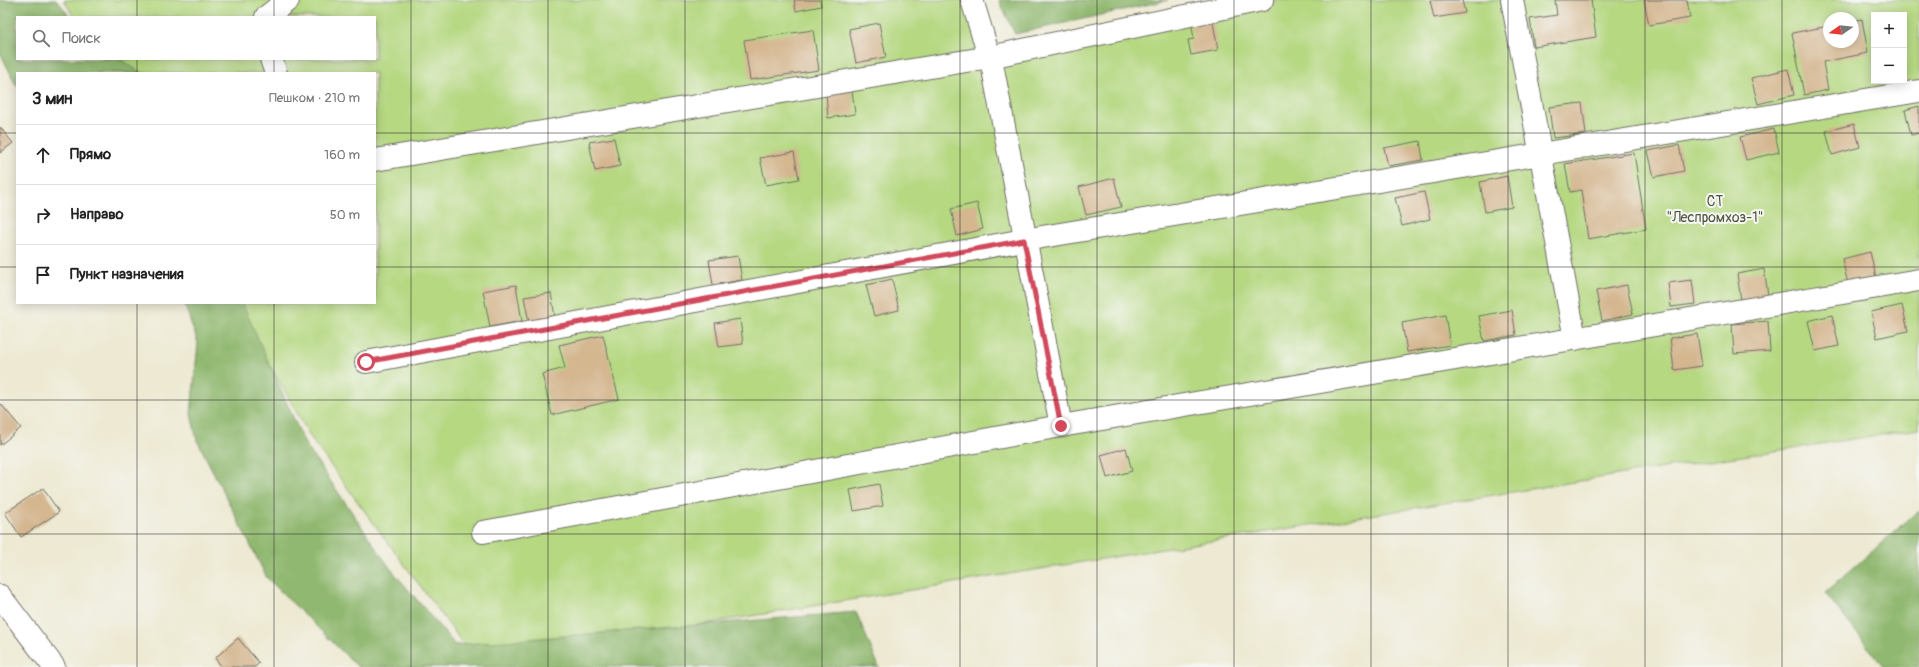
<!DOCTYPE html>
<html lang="ru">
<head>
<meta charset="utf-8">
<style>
  body { margin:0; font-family:Pangolin,sans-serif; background:#f6f6f6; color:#222 }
  .controls { position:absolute; right:12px; top:12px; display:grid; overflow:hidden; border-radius:0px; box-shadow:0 2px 10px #0003 }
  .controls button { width:36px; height:36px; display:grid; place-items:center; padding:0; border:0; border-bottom:1px solid #e0e0e0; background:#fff; color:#222; font:20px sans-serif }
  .compass { position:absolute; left:1823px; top:12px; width:36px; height:36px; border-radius:50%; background:#fff; box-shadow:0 2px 10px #0003; rotate:256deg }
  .stop { position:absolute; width:12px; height:12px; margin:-9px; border:3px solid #d1495b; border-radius:50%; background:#fff }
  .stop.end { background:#d1495b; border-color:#fff; box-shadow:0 1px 4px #0008 }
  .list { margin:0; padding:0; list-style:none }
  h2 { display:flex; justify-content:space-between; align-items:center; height:52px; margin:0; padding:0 16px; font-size:17px }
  h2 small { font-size:13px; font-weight:400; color:#767676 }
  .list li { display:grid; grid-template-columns:26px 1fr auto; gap:12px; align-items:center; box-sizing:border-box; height:60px; padding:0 16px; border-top:1px solid #e0e0e0 }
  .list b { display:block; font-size:15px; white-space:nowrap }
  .list em { font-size:13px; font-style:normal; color:#767676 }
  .icon { flex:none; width:22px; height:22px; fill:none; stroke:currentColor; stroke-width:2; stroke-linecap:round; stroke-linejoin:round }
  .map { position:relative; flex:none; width:1919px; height:667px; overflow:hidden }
  .search { position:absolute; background:#fff; box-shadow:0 2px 10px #0003; left:16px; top:16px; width:360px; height:44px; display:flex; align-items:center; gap:10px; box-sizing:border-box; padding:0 14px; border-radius:0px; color:#767676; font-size:15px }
  .panel { position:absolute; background:#fff; box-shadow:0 2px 10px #0003; left:16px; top:72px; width:360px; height:232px; border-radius:0px }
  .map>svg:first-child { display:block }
  .green { fill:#b5d881; stroke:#708256; fill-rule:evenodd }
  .forest { fill:#90b86f; stroke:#5e724d }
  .building { fill:#d4b68f }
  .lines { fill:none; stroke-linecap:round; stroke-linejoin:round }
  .street-casing { stroke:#6f6e65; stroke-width:24 }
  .street { stroke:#fff; stroke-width:22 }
  .route { stroke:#d1495b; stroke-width:5 }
  .grid { fill:none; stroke:#2b2b2b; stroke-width:1; stroke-opacity:0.55 }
  .labels { text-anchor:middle; stroke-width:4; stroke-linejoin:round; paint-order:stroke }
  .park-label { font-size:14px; fill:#4e5640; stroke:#f6f6f2 }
</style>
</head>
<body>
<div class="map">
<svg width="1919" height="667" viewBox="0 0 1919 667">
  <rect width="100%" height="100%" fill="#f6f6f2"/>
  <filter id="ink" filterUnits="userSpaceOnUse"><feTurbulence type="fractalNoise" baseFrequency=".025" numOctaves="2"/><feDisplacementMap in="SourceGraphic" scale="8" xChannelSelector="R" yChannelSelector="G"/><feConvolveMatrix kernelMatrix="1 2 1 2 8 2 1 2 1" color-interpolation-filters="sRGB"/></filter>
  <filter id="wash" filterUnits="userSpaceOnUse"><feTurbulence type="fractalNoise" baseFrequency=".012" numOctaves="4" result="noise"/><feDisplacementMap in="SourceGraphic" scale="16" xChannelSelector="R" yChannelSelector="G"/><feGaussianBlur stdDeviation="0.9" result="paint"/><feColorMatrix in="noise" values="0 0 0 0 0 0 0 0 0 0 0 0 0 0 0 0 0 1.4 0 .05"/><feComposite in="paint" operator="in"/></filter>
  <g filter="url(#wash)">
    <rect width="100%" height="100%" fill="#ede9d2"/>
    <path class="green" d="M 64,0 L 975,0 L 986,53 L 1278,0 L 1919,0 L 1919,429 L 1598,478 L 476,661 L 314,443 L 235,303 L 375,303 L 375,73 L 105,73 L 97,59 L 375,59 L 375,17 L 74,17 ZM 1874,15 L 1904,15 L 1904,81 L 1874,81 ZM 1829,18 L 1853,18 L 1853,42 L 1829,42 Z"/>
    <g class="forest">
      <polygon points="0,0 57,0 70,17 17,17 17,59 119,59 142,73 17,73 17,87 0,52"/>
      <polygon points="999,0 1168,0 1015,34"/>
      <polygon points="184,303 242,303 305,444 390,568 455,645 856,612 879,667 358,667 267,578 197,440 191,414 198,343"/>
      <polygon points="1919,510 1919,667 1884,667 1825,593"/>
    </g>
    <g id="blocks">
      <g class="building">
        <polygon points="794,0 820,0 821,6 796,11"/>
        <polygon points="1430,0 1462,0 1465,13 1434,18"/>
        <polygon points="1555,0 1591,0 1596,37 1534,47 1530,19 1557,15"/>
        <polygon points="1644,0 1687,0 1690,18 1649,25"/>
        <polygon points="1212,17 1218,50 1191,55 1188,40 1194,39 1191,21"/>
        <polygon points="1862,19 1868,53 1823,62 1828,90 1804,95 1792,33 1829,26 1829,42 1853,42 1853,21"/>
        <polygon points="879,23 886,57 856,63 849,29"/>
        <polygon points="813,30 819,70 750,80 744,40"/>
        <polygon points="1788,69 1794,95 1758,104 1751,78"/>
        <polygon points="852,90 855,114 828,118 826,93"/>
        <polygon points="1582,103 1586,134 1553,138 1549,107"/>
        <polygon points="1919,106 1919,133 1911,135 1905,110"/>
        <polygon points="1854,124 1860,147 1832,155 1826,131"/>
        <polygon points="0,127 13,143 0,153"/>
        <polygon points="1774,129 1779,152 1746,160 1740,137"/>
        <polygon points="614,138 620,166 595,171 589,142"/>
        <polygon points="1420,141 1423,160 1388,166 1384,148"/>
        <polygon points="1679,145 1684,171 1654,177 1648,151"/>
        <polygon points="794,152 799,179 766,185 760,158"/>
        <polygon points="1634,153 1646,229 1588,239 1581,190 1570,192 1565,164"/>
        <polygon points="1507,176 1512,207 1485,212 1480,182"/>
        <polygon points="1114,178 1121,207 1086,215 1079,187"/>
        <polygon points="1424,192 1430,219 1402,226 1395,198"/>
        <polygon points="977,203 983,229 957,236 951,209"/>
        <polygon points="1870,252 1876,277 1848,284 1842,259"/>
        <polygon points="738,256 742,280 713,285 709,260"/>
        <polygon points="1764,269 1768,295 1741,300 1737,274"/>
        <polygon points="892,279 899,310 874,316 866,285"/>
        <polygon points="1692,280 1695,304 1671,307 1668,283"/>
        <polygon points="516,285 522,321 490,327 483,291"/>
        <polygon points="1627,285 1633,314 1602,321 1596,291"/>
        <polygon points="551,293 555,317 529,322 524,297"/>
        <polygon points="1902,305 1908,331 1877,338 1871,312"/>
        <polygon points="1512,310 1516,335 1484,341 1479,316"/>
        <polygon points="1445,315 1450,345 1407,352 1402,323"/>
        <polygon points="1832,315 1839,346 1815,351 1808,321"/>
        <polygon points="740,319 743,344 719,347 715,323"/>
        <polygon points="1768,321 1770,351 1734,354 1732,324"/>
        <polygon points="1697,334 1702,366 1674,370 1670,338"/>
        <polygon points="603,335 619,399 552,415 542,374 565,368 559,345"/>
        <polygon points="0,403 21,428 0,445"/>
        <polygon points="1126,448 1132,471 1107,478 1101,455"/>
        <polygon points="879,484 883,506 854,511 850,490"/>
        <polygon points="43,488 59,512 21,537 5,513"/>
        <polygon points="238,638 259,663 255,667 222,667 215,658"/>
      </g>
    </g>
  </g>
  <g filter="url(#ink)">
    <use href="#blocks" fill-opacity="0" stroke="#6f6e65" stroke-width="1"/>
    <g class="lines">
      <defs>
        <g id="street">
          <polyline points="1512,0 1575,339"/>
          <polyline points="266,17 288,0"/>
          <polyline points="271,59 276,73"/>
          <polyline points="375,160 990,57 1262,0"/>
          <polyline points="366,362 1024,240 1919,91"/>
          <polyline points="1061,426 1919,280"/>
          <polyline points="483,532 1061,426 993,69 972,0"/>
          <polyline points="0,596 54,667"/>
        </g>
      </defs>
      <use href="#street" class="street-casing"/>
      <use href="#street" class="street"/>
    </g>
  </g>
  <g class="lines" filter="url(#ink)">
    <polyline class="route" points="366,362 1024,240 1061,426"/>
  </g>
  <path class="grid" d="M 137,0 L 137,17M 274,0 L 274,17M 411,0 L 411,667M 548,0 L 548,667M 685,0 L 685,667M 822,0 L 822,667M 960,0 L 960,667M 1097,0 L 1097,667M 1234,0 L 1234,667M 1371,0 L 1371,667M 1508,0 L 1508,667M 1645,0 L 1645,667M 1782,0 L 1782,667M 137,59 L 137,73M 274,59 L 274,73M 0,133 L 17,133M 375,133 L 1919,133M 0,267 L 17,267M 375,267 L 1919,267M 137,303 L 137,667M 274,303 L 274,667M 0,400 L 1919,400M 0,534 L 1919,534"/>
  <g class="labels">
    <g class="park-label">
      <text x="1715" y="206">СТ<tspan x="1715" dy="16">"Леспромхоз-1"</tspan></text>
    </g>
  </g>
</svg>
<div class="controls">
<button>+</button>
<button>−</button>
</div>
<svg class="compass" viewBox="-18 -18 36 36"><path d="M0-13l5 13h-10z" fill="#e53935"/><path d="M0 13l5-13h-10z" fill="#767676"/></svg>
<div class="stop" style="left:366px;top:362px"></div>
<div class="stop end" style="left:1061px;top:426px"></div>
<div class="search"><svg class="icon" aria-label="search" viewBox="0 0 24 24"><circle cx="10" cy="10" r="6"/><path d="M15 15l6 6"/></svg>Поиск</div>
<section class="panel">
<h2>3 мин<small>Пешком · 210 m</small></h2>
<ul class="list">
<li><svg class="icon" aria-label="ahead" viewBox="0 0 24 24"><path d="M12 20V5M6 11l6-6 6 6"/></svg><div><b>Прямо</b></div><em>160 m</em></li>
<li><svg class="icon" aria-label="right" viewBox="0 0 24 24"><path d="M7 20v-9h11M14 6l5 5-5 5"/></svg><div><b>Направо</b></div><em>50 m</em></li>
<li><svg class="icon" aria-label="arrive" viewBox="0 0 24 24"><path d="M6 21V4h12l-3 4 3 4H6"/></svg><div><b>Пункт назначения</b></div></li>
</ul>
</section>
</div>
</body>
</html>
